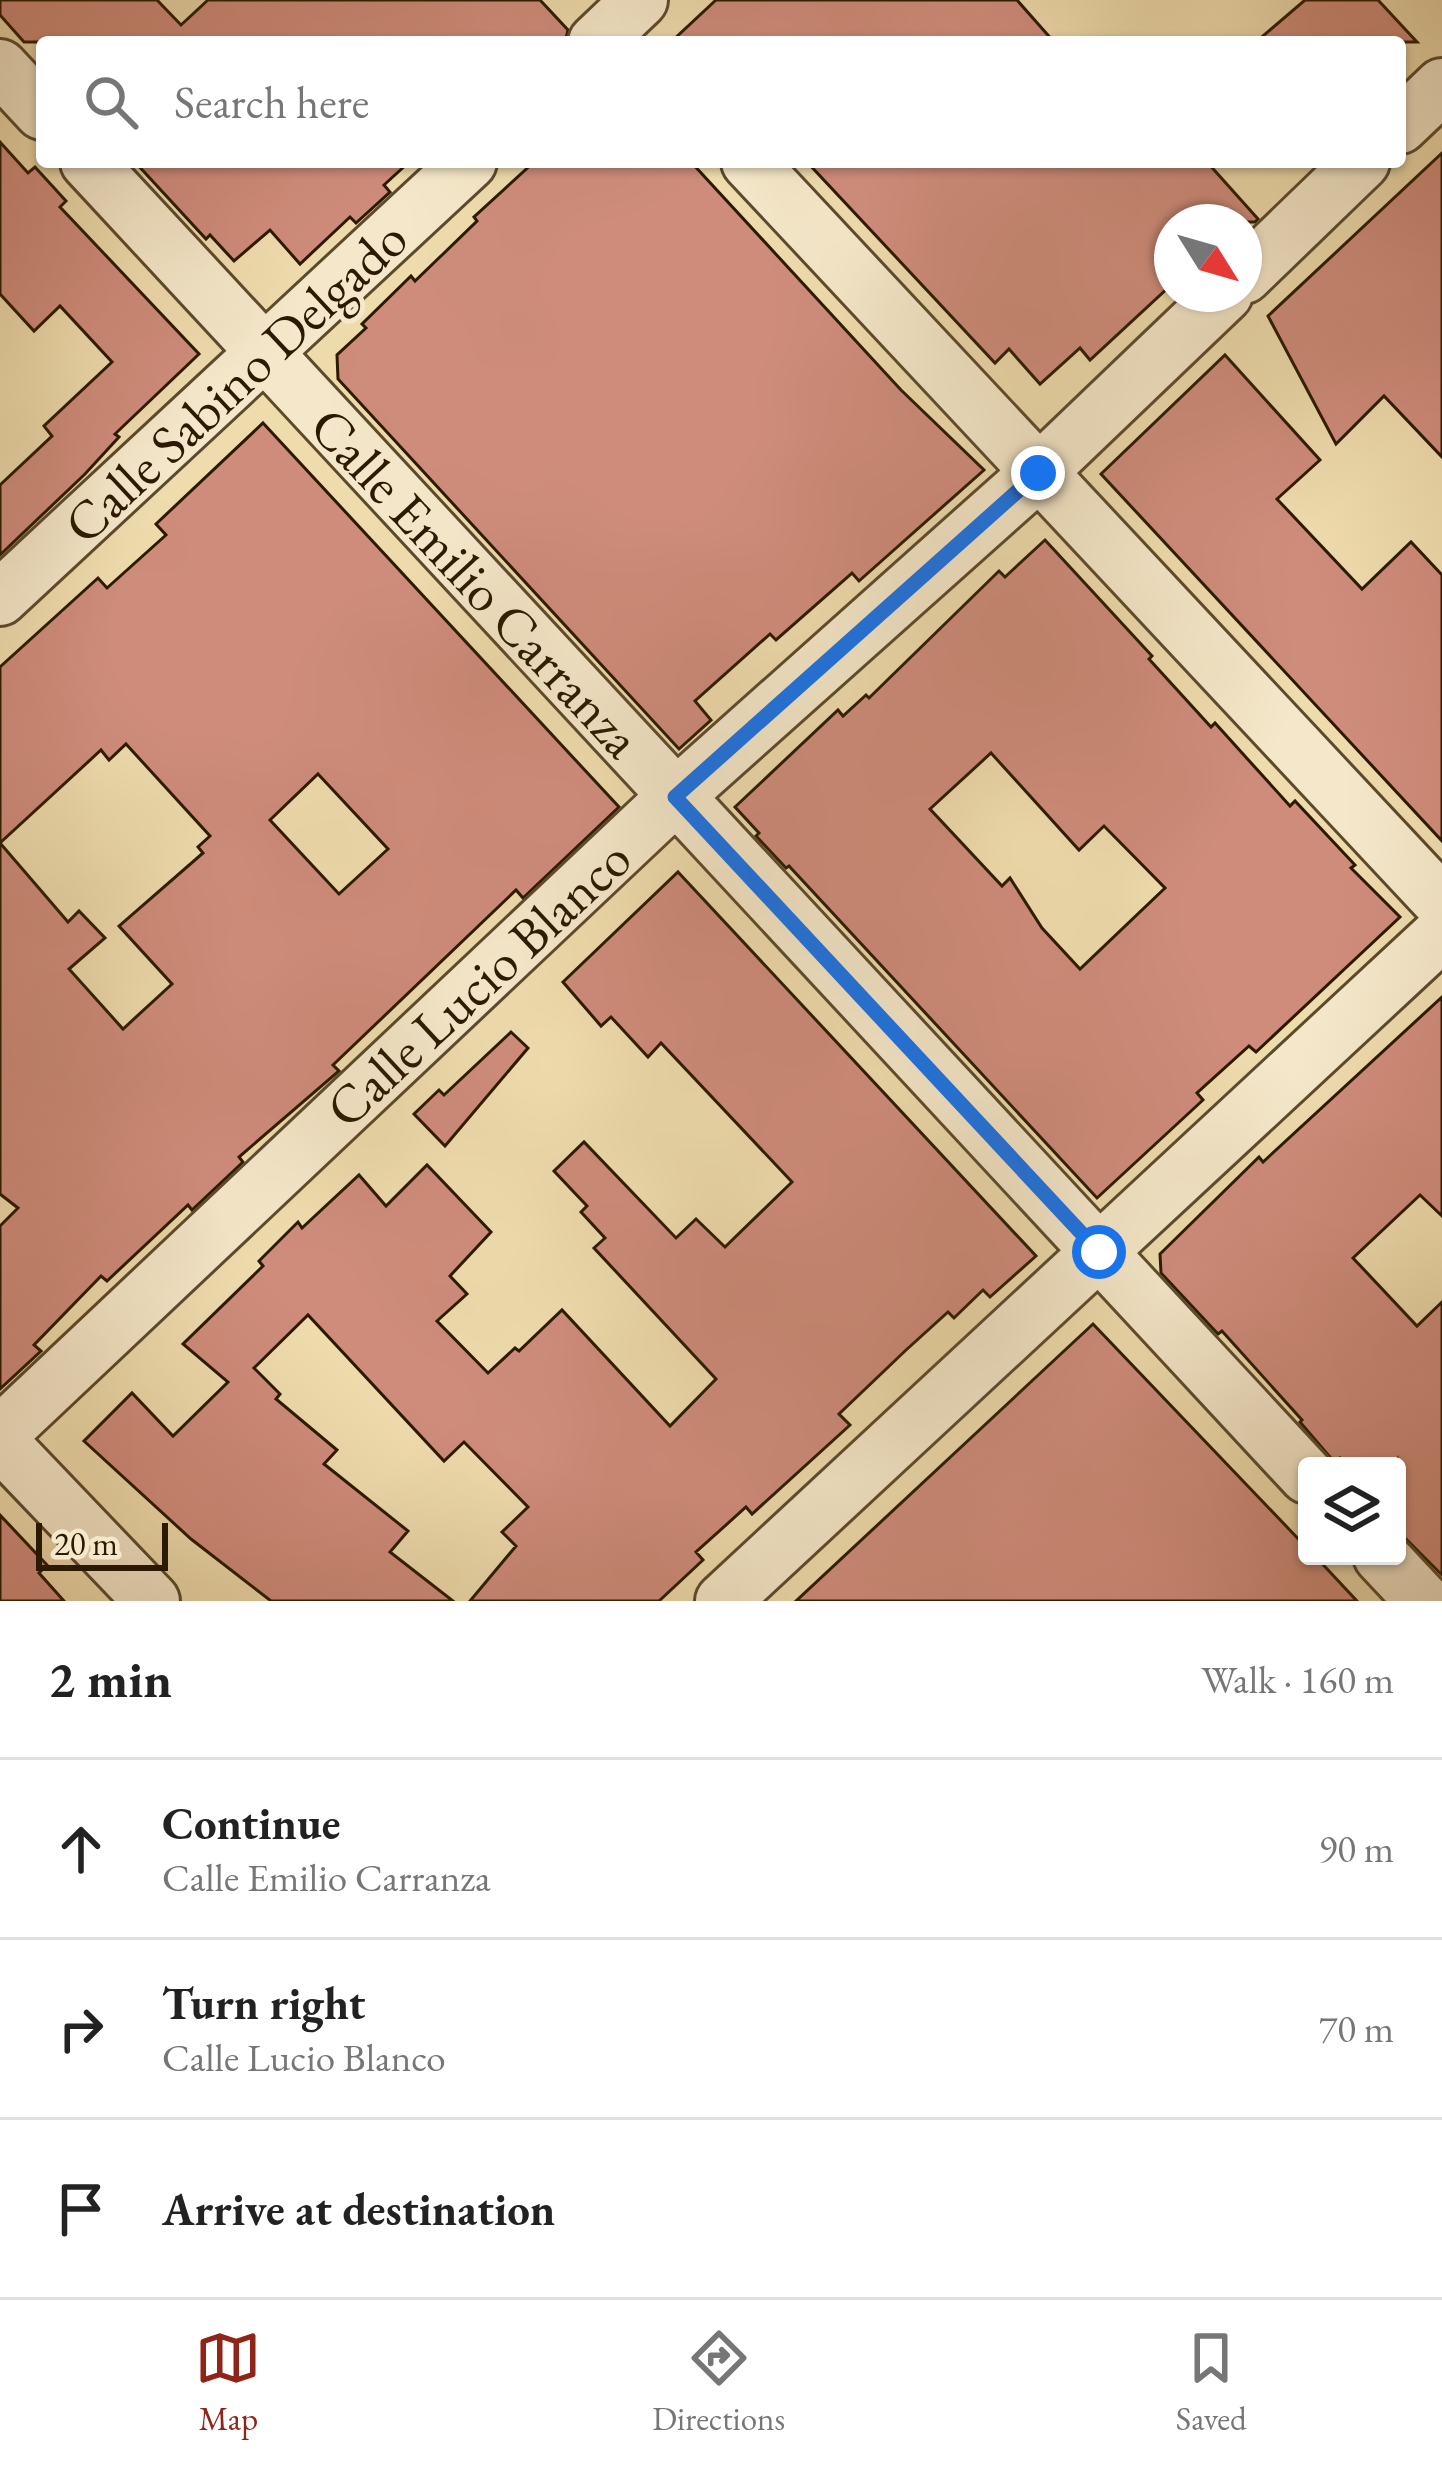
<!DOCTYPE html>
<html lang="en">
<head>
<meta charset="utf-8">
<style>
  body { margin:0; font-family:"EB Garamond",serif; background:#f2f2f2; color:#222 }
  .controls { position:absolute; right:36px; bottom:36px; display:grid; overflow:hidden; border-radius:12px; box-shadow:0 3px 9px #0004 }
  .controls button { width:108px; height:108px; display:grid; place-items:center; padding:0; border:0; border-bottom:3px solid #e0e0e0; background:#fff; color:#222; font:60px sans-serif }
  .compass { position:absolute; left:1154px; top:204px; width:108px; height:108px; border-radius:50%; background:#fff; box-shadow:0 3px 9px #0004; rotate:127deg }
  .scale { position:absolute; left:36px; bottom:30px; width:132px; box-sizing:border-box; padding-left:12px; border:6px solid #2b1a01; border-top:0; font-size:33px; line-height:42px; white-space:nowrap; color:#2b1a01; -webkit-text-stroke:9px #f5e8ca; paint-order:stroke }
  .stop { position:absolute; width:36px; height:36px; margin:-27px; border:9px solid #1a73e8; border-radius:50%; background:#fff }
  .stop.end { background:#1a73e8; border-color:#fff; box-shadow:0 3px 12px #0008 }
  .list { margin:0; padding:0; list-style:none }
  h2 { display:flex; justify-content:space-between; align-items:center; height:156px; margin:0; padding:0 48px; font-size:51px }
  h2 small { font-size:39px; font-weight:400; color:#767676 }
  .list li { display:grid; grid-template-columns:78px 1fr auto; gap:36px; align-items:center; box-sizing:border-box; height:180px; padding:0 48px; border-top:3px solid #e0e0e0 }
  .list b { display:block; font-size:45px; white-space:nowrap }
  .list p { margin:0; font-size:39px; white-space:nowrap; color:#767676 }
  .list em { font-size:39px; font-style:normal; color:#767676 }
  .icon { flex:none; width:66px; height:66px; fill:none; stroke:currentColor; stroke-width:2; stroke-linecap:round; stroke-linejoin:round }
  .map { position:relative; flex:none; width:1442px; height:1601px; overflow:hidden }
  .search { position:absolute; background:#fff; box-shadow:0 3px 9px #0004; left:36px; right:36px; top:36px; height:132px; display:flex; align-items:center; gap:30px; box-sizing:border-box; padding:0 42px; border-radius:12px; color:#767676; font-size:45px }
  .sheet { height:696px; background:#fff }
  nav { display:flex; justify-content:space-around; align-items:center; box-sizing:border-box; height:168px; border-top:3px solid #e0e0e0; background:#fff; font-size:33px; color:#767676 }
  nav a { display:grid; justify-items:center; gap:6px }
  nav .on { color:#8f2418 }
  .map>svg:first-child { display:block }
  .building { fill:#cf8c7b; stroke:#2b1a01; stroke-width:3; fill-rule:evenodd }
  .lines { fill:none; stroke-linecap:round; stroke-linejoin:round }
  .minor-casing { stroke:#5c4a2c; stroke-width:60 }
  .minor { stroke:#f5e8ca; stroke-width:54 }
  .route { stroke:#1a73e8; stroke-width:15 }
  .labels { text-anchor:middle; stroke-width:10; stroke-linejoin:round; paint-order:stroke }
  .street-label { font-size:54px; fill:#2b1a01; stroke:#f5e8ca }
</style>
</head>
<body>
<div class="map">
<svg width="1442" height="1601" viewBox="0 0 1442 1601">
  <rect width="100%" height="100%" fill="#efdcad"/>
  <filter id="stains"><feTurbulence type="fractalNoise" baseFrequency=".00167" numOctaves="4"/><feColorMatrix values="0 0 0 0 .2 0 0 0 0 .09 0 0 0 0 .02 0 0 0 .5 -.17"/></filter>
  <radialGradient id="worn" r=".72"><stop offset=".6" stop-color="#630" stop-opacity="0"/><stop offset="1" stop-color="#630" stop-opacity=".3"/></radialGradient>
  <g class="building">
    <polygon points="0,0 157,0 181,25 208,0 540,0 568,30 565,42 24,42 0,15"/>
    <polygon points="716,0 1017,0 1054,42 671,42"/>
    <polygon points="1305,0 1378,0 1417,42 1256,42"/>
    <polygon points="0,142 28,173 35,167 66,201 60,207 199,354 115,434 119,437 85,474 0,555 0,485 52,436 44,426 112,362 60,306 34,331 0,294"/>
    <polygon points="1442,153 1442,457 1384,396 1336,444 1268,316"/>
    <polygon points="135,162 409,162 384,185 390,192 356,223 350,217 300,264 270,230 234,261 210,235 206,239"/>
    <polygon points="534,162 691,162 901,390 984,470 859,581 852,573 776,640 770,634 695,701 711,720 679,749 338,379 337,355 366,328 362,324 411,276 415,281 442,255 477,221 474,217"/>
    <polygon points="807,162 1207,162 1258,219 1255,222 1172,222 1172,284 1090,360 1080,348 1040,384 1009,349 995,363"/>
    <polygon points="1225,355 1320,460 1277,499 1362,589 1411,542 1442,575 1442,841 1101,474"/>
    <path d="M 263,423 L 619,807 L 523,898 L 516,890 L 333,1065 L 339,1071 L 239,1157 L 243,1162 L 192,1210 L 188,1205 L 107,1281 L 101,1276 L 34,1345 L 41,1351 L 0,1389 L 0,1226 L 18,1208 L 0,1194 L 0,667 L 98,578 L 107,588 L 166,535 L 156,524 ZM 126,744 L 210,836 L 198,847 L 203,853 L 119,926 L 172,984 L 123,1029 L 69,969 L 105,938 L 79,911 L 68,922 L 0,843 L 101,750 L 109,760 ZM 318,774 L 388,849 L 339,894 L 270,820 Z"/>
    <path d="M 1045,540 L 1152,656 L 1149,659 L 1211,727 L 1215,723 L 1290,806 L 1295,801 L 1355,865 L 1351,868 L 1400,917 L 1256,1052 L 1249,1046 L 1197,1093 L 1203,1100 L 1097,1198 L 789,866 L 786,868 L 756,836 L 759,833 L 735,807 L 838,710 L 843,716 L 866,695 L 869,698 L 999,571 L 1005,577 ZM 991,753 L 1079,850 L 1104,826 L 1165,888 L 1080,969 L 1042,928 L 1010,878 L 1002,886 L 930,809 Z"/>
    <polygon points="678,872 1036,1256 990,1297 983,1290 954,1318 948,1312 905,1351 839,1414 850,1425 752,1514 746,1507 696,1552 703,1560 659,1601 470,1601 516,1546 502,1532 528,1507 464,1442 444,1461 308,1315 254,1368 280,1394 276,1399 337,1450 324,1464 408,1531 390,1552 453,1601 271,1601 191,1539 84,1441 132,1393 173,1436 228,1382 183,1344 263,1266 259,1261 298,1222 302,1228 359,1175 386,1206 427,1165 491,1232 450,1276 467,1294 437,1321 488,1373 515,1348 519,1351 562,1310 670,1426 716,1379 594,1248 605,1238 581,1212 587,1206 554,1171 584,1142 676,1238 696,1219 725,1247 792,1182 661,1043 648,1057 611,1017 601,1026 563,982"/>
    <polygon points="1442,997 1442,1216 1420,1195 1353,1258 1417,1326 1442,1302 1442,1575 1397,1530 1397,1460 1393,1466 1347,1466 1340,1458 1335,1463 1300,1422 1302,1420 1222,1331 1218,1334 1161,1273 1160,1254 1259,1157 1263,1162"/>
    <polygon points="511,1032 528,1048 445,1146 414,1114 439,1090 444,1095"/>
    <polygon points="1093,1324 1307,1548 1307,1556 1315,1556 1357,1601 796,1601"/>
    <polygon points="0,1515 47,1565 39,1573 64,1601 0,1601"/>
  </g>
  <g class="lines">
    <defs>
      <g id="minor">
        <polyline points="596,42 640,0"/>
        <polyline points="0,67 42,112"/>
        <polyline points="1400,126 1442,86"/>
        <polyline points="88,162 1307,1476"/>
        <polyline points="749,162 1442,903"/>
        <polyline points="1244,276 1362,162"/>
        <polyline points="0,598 469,162"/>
        <polyline points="0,1434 675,797 1038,473 1225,294"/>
        <polyline points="0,1442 152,1601"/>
        <polyline points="1381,1556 1423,1601"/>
        <polyline points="723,1601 1442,933"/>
      </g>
    </defs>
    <use href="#minor" class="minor-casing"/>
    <use href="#minor" class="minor"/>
  </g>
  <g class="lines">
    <polyline class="route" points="1038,473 675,797 1099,1252"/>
  </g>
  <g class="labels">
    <g class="street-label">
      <text transform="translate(235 381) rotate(-43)" y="19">Calle Sabino Delgado</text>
      <text transform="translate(476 582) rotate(47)" y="19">Calle Emilio Carranza</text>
      <text transform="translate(478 983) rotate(-43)" y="19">Calle Lucio Blanco</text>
    </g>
  </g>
  <rect width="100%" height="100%" filter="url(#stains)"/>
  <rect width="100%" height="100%" fill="url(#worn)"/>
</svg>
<div class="controls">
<button><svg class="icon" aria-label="layers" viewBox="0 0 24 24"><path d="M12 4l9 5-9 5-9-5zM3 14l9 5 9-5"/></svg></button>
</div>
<svg class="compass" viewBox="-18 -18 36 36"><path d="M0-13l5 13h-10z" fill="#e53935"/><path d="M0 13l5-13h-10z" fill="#767676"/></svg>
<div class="scale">20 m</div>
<div class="stop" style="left:1099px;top:1252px"></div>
<div class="stop end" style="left:1038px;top:473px"></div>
<div class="search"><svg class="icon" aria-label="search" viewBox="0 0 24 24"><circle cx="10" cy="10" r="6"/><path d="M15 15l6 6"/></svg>Search here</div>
</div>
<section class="sheet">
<h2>2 min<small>Walk · 160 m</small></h2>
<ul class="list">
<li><svg class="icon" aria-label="ahead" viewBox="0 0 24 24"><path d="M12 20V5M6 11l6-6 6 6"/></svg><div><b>Continue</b><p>Calle Emilio Carranza</p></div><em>90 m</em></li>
<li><svg class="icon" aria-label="right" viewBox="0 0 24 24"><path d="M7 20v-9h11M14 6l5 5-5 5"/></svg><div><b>Turn right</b><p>Calle Lucio Blanco</p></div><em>70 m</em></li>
<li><svg class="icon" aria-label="arrive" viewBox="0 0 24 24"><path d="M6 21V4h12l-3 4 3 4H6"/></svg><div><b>Arrive at destination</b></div></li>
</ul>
</section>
<nav>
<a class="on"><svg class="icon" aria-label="map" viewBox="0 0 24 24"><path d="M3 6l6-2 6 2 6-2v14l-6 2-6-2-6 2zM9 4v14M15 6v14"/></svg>Map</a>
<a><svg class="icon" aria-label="directions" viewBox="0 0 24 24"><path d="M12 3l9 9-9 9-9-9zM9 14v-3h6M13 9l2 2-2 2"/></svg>Directions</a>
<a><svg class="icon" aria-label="saved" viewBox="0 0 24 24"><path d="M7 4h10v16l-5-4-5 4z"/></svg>Saved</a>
</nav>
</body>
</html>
